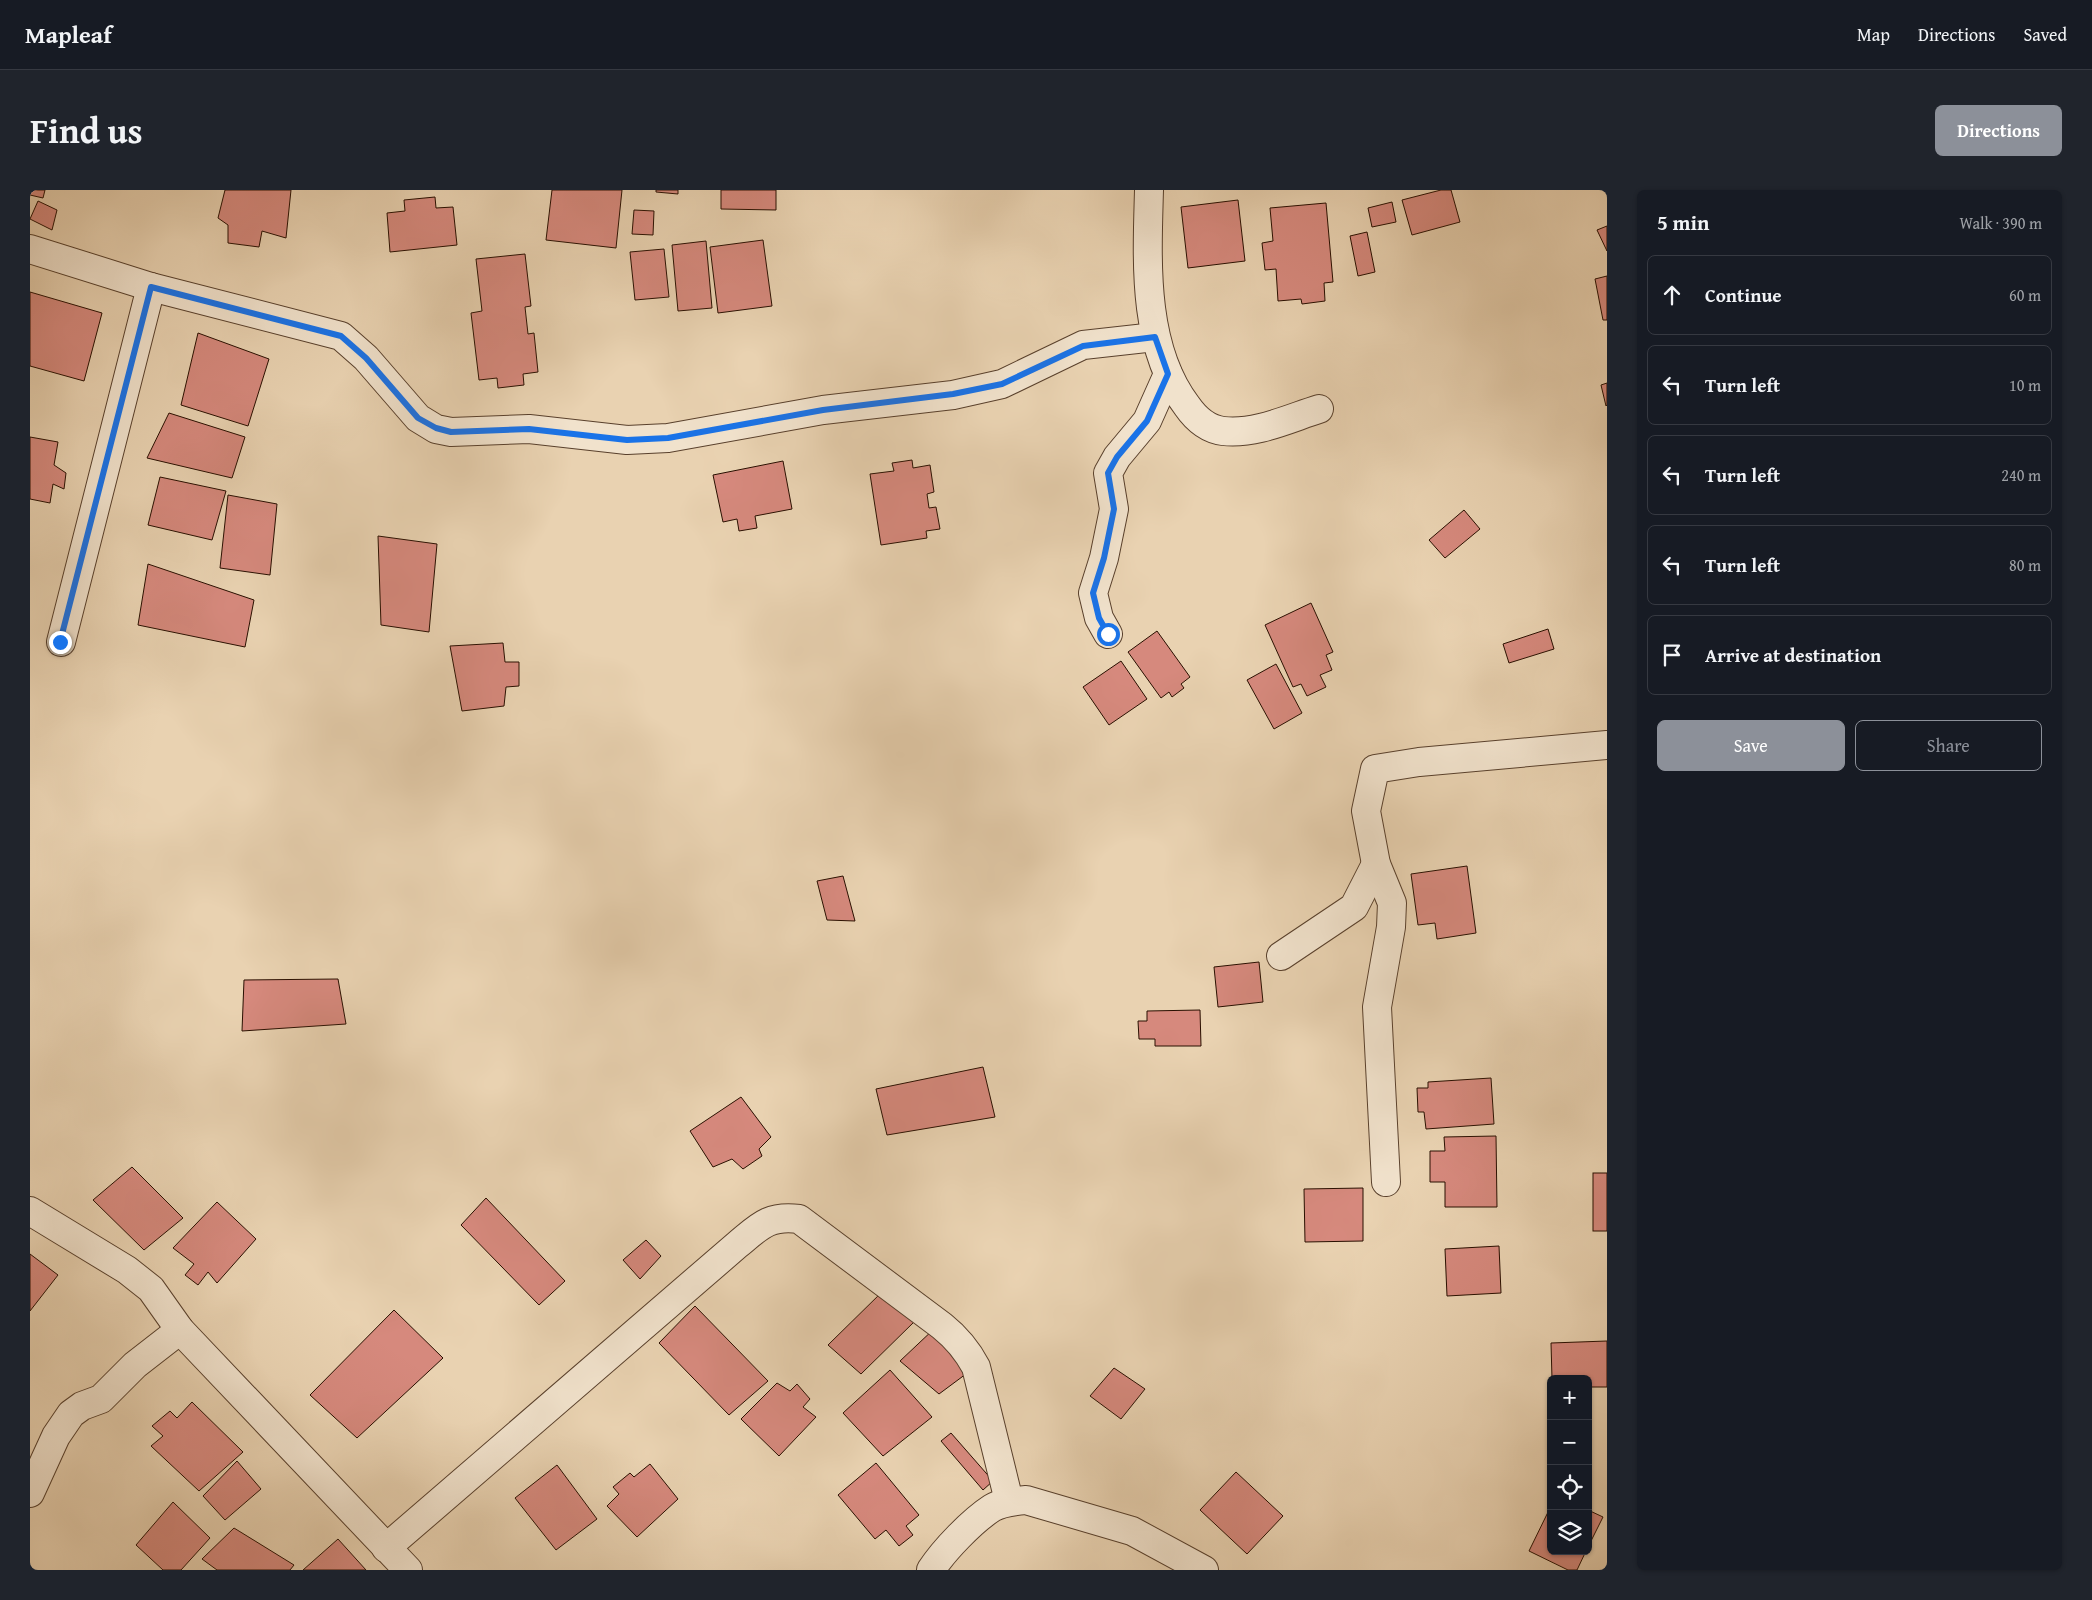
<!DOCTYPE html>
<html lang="en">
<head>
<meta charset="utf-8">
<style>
  body { margin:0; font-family:"Gentium Book Plus",serif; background:#20242c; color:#f1f3f6 }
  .controls { position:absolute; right:15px; bottom:15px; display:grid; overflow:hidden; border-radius:8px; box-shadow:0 1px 4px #0004 }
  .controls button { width:45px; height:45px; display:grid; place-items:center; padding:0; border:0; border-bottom:1px solid #363941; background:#171b24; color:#f1f3f6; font:25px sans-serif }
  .stop { position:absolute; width:15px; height:15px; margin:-11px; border:4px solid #1a73e8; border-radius:50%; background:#fff }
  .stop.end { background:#1a73e8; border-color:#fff; box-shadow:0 1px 5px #0008 }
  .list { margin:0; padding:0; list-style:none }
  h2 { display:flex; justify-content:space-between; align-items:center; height:65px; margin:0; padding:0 20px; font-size:21px }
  h2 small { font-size:16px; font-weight:400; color:#9ea1a6 }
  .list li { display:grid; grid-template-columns:32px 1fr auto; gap:15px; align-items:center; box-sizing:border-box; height:80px; margin:0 10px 10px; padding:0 10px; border:1px solid #363941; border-radius:8px }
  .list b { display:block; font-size:19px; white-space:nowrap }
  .list em { font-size:16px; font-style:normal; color:#9ea1a6 }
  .actions { display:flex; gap:10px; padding:15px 20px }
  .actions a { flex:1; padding:11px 0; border:1px solid #8c9099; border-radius:8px; text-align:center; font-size:18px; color:#8c9099 }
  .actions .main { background:#8c9099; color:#fff }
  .icon { flex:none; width:28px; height:28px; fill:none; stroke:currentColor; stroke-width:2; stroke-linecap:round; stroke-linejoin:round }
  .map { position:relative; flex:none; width:1577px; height:1380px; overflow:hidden; border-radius:8px }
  header { display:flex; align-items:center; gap:30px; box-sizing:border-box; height:70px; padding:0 25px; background:#171b24; border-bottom:1px solid #363941 }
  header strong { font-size:24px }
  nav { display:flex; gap:28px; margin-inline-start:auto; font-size:18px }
  .intro { display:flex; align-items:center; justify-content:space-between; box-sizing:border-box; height:120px; padding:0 30px }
  h1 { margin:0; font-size:35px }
  .button { padding:12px 22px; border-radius:8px; background:#8c9099; color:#fff; font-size:18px; font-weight:700 }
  main { display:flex; gap:30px; padding:0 30px }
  aside { flex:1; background:#171b24; border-radius:8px; box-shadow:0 1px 4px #0004 }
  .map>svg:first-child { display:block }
  .building { fill:#d6897d; stroke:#290f00 }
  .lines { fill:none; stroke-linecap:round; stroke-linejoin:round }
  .minor-casing { stroke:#59402c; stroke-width:30 }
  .minor { stroke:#f1e2cc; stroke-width:28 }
  .route { stroke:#1a73e8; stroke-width:6 }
</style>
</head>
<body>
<header>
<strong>Mapleaf</strong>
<nav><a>Map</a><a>Directions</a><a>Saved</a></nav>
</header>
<div class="intro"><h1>Find us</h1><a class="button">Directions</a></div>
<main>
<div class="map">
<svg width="1577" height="1380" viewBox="0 0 1577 1380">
  <rect width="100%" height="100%" fill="#e9d2b1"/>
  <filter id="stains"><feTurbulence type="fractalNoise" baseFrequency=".004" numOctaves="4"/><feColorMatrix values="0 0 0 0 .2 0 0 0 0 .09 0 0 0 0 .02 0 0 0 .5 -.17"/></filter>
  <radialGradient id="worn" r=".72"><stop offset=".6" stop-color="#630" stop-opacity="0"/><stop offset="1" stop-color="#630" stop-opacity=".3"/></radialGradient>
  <g class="building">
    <polygon points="0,0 15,0 13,8 0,5"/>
    <polygon points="195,0 261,0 256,48 232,41 229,57 198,53 198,35 188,28"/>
    <polygon points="522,0 592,0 586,58 516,50"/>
    <polygon points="626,0 648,0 648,4 626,2"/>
    <polygon points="691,0 746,0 746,20 691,19"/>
    <polygon points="1411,0 1421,0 1430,32 1382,45 1372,10"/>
    <polygon points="405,7 406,18 423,17 427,55 360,62 357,23 375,21 374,10"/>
    <polygon points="1208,10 1215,71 1158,78 1151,17"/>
    <polygon points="8,11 27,20 22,40 0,29"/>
    <polygon points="1362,12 1366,32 1342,37 1338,18"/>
    <polygon points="1296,13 1303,92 1294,93 1295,111 1272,114 1271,109 1248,111 1246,79 1235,80 1232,53 1243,51 1240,18"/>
    <polygon points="604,20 624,21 623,45 602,44"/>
    <polygon points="1577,36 1577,61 1567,40"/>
    <polygon points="1337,42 1345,82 1328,86 1320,46"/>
    <polygon points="733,50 742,116 688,123 680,57"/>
    <polygon points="676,51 682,118 648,121 642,55"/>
    <polygon points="634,59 639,107 605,110 600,62"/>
    <polygon points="495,64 501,116 495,117 498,144 504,143 508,182 493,184 494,195 468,198 467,188 449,190 441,123 452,121 446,69"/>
    <polygon points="1577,86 1577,130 1573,130 1565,89"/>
    <polygon points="0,102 72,123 54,191 0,176"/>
    <polygon points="168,143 239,169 218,236 151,215"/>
    <polygon points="1577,193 1577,215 1576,216 1571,195"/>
    <polygon points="139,223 215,247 202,288 117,268"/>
    <polygon points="0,247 28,252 24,275 36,283 34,299 23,294 20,313 0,309"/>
    <polygon points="882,270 883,278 900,275 904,302 897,304 899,318 906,317 910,339 896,341 897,348 851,355 840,284 864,281 862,273"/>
    <polygon points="753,271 762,319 725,326 727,338 709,341 707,329 693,332 683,285"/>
    <polygon points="130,287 196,301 182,350 118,335"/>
    <polygon points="198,305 247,314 240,385 190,378"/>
    <polygon points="1434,320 1450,339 1415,368 1399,350"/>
    <polygon points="348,346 407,354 399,442 351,435"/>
    <polygon points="118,374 224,410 215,457 108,435"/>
    <polygon points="1281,413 1303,462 1296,465 1302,480 1290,485 1296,497 1277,506 1271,494 1263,497 1235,435"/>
    <polygon points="1518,439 1524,459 1479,473 1473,454"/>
    <polygon points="1127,441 1160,487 1151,494 1154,498 1142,507 1139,502 1131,508 1098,462"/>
    <polygon points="473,453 475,472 489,472 489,496 476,497 474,516 432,521 420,456"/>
    <polygon points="1091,471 1117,509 1079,535 1053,497"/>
    <polygon points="1246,474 1272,523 1244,539 1217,490"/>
    <polygon points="1437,676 1446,743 1407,749 1405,733 1388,735 1381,684"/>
    <polygon points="813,686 825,731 797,730 787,691"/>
    <polygon points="1229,772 1233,812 1188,817 1184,777"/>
    <polygon points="308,789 316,834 212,841 214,790"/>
    <polygon points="1170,820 1171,856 1125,856 1125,849 1109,849 1108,831 1117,831 1117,821"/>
    <polygon points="953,877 965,927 857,945 846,899"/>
    <polygon points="1461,888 1464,934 1396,939 1394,922 1388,922 1387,898 1398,898 1398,892"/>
    <polygon points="711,907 741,947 729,959 732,966 713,979 702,969 683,977 660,941"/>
    <polygon points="1466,946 1467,1017 1415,1017 1415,992 1400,992 1400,961 1415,961 1414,947"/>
    <polygon points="102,977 153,1028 114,1060 63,1010"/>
    <rect x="1563" y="983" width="14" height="58"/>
    <polygon points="1333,998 1333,1051 1275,1052 1274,999"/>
    <polygon points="456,1008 535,1091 509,1115 431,1035"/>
    <polygon points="187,1012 226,1049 187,1093 178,1082 168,1095 155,1085 164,1074 143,1058"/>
    <polygon points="616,1050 631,1066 610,1089 593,1070"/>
    <polygon points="1469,1056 1471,1103 1417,1106 1415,1059"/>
    <polygon points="0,1064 28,1085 0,1121"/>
    <polygon points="854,1100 885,1131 831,1184 798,1155"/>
    <polygon points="665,1116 738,1191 699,1225 629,1153"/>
    <polygon points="364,1120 413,1168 327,1248 280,1205"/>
    <polygon points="905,1138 944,1178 909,1204 870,1171"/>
    <polygon points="1577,1151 1577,1197 1558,1197 1558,1189 1522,1189 1521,1153"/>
    <polygon points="1084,1178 1115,1199 1091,1229 1060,1206"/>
    <polygon points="860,1180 902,1227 853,1266 813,1223"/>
    <polygon points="747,1193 760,1201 767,1194 780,1209 773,1217 786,1227 749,1266 711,1229"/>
    <polygon points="162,1212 213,1262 169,1301 121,1256 133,1246 122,1236 140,1221 147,1228"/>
    <polygon points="921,1243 963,1291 953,1300 911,1251"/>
    <polygon points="207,1271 231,1299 195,1330 173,1306"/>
    <polygon points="846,1273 889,1325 876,1336 883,1345 869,1356 856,1340 845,1349 808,1305"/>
    <polygon points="620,1274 648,1309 607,1347 577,1316 589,1304 583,1297 600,1283 604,1287"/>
    <polygon points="527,1275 567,1329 526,1360 485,1308"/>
    <polygon points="1206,1282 1253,1326 1217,1364 1170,1320"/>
    <polygon points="143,1312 180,1348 151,1380 133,1380 106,1355"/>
    <polygon points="1521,1316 1521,1361 1556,1361 1547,1380 1538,1380 1499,1361"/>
    <polygon points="1558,1320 1573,1327 1558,1357"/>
    <polygon points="204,1338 264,1375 260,1380 187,1380 172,1369"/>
    <polygon points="308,1349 336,1380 273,1380"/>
  </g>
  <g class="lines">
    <defs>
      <g id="minor">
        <path d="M 1119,0 C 1117,71 1112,157 1157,216 C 1166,229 1178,239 1193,241 C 1225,245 1260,228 1289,219"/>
        <polyline points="0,59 121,97 311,146 336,168 388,228 406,239 421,242 499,239 597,250 638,248 793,220 923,205 972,194 1053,155 1125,147"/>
        <polyline points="1078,444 1069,428 1063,403 1074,368 1084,319 1078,283 1087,267 1117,231 1138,184"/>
        <polyline points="31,452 121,97"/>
        <polyline points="1251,766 1324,717 1346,674"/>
        <polyline points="1356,992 1347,817 1361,737 1362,713 1346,674 1336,621 1345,579 1389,572 1577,555"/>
        <polyline points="0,1021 97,1080 121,1099 150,1140 378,1380"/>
        <polyline points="0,1303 26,1246 41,1224 52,1216 71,1209 105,1175 150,1140"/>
        <path d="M 356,1358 L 707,1055 C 729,1037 738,1025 769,1029 L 912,1136 C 927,1148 937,1160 946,1177 L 979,1311"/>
        <path d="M 901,1380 C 914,1360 942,1331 962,1318 C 972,1312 984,1311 996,1310 L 1102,1341 L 1174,1380"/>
      </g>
    </defs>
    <use href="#minor" class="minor-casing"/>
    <use href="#minor" class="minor"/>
  </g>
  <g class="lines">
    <polyline class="route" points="30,452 121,97 311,146 336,168 388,228 406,238 421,242 499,239 597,250 638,248 793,220 923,204 972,194 1053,156 1125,147 1138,184 1117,231 1087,267 1078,283 1084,319 1074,368 1063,403 1069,428 1078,444"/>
  </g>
  <rect width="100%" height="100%" filter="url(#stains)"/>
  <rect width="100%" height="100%" fill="url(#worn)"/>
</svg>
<div class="controls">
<button>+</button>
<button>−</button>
<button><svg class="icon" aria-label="locate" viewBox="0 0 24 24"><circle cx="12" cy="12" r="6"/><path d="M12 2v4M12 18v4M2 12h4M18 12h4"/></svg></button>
<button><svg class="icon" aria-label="layers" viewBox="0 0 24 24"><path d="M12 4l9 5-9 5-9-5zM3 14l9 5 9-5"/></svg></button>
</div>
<div class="stop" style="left:1078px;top:444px"></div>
<div class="stop end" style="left:30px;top:452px"></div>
</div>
<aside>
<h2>5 min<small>Walk · 390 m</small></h2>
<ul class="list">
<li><svg class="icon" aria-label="ahead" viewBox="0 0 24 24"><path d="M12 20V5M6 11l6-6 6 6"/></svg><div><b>Continue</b></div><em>60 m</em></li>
<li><svg class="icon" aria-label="left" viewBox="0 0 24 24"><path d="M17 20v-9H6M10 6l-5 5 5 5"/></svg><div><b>Turn left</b></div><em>10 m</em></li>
<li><svg class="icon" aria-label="left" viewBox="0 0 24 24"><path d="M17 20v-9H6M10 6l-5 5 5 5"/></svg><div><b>Turn left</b></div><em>240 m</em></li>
<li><svg class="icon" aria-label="left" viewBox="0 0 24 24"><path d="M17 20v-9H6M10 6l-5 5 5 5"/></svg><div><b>Turn left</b></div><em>80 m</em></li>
<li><svg class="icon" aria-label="arrive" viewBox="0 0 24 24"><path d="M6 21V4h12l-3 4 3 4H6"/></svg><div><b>Arrive at destination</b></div></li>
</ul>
<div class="actions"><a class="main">Save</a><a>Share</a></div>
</aside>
</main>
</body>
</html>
